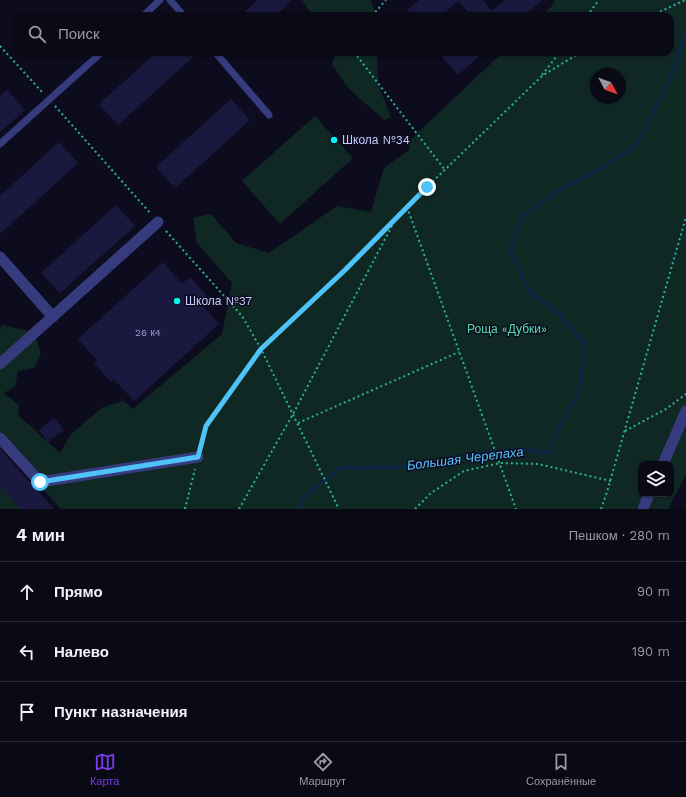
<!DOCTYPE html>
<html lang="ru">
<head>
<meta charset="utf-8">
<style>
  body { margin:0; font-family:"Work Sans",sans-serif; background:#13121f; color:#f1f3f6 }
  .controls { position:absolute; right:12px; bottom:12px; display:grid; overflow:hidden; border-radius:8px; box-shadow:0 1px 3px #0004 }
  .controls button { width:36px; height:36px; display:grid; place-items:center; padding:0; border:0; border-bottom:1px solid #2a2a35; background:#0a0916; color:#f1f3f6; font:20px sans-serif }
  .compass { position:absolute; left:590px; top:68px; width:36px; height:36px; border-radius:50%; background:#0a0916; box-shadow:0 1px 3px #0004; rotate:131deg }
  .stop { position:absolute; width:12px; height:12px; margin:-9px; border:3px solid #4fc3f7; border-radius:50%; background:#fff }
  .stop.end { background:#4fc3f7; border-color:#fff; box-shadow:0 1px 4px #0008 }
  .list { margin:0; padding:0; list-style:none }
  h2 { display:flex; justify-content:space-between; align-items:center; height:52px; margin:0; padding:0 16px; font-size:17px }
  h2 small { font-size:13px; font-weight:400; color:#999aa1 }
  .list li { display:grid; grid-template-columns:26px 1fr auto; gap:12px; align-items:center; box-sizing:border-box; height:60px; padding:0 16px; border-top:1px solid #2a2a35 }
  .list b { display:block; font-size:15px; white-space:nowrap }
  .list em { font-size:13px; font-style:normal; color:#999aa1 }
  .icon { flex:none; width:22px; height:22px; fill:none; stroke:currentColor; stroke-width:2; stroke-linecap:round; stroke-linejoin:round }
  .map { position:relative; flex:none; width:686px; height:509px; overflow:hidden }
  .search { position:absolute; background:#0a0916; box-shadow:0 1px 3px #0004; left:12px; right:12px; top:12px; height:44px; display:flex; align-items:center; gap:10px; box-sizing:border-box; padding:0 14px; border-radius:12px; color:#999aa1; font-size:15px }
  .sheet { height:232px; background:#0a0916 }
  nav { display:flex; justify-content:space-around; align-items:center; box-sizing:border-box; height:56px; border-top:1px solid #2a2a35; background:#0a0916; font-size:11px; color:#999aa1 }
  nav a { display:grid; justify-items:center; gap:2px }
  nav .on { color:#7c3aed }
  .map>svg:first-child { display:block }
  .green { fill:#0f2824; fill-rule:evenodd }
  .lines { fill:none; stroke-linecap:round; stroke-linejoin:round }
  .stream { stroke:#0b2743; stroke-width:3.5 }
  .building { fill:#1b183f }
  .path { stroke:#2bb19a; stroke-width:2; stroke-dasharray:2 3; stroke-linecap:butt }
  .service { stroke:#363b7e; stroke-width:7 }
  .minor { stroke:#363b7e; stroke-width:11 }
  .route { stroke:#4fc3f7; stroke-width:5 }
  .poi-dot { fill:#00f4f1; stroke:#0d0c1e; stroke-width:1.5 }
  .labels { text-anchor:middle; stroke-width:3; stroke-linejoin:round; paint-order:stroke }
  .number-label { font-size:10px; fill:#9e9dcf }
  .poi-label { font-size:12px; fill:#c9c9ff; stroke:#0d0c1e; text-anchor:start }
  .park-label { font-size:12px; fill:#54e0ad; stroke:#0d0c1e }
  .water-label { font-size:13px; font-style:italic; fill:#57c4ff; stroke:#0d0c1e }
</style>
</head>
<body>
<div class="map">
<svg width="686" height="509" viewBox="0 0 686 509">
  <rect width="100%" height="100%" fill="#0d0c1e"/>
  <g class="green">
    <polygon points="302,0 371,0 376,16 313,16"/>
    <path d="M 555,0 L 686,0 L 686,475 L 668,509 L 61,509 L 3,446 L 0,449 L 0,330 L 2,325 L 34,332 L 41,354 L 34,368 L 18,371 L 15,386 L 4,393 L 19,405 L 18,415 L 60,453 L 71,434 L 103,407 L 124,401 L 133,409 L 222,334 L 232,283 L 197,243 L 193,218 L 211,214 L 236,243 L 269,253 L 337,206 L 371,212 L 384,168 L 410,149 L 408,142 L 503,52 L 670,52 L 670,16 L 541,16 L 552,6 ZM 596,74 L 620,74 L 620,98 L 596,98 ZM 641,464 L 671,464 L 671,494 L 641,494 Z"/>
    <polygon points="336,52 377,52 378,84 391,117 384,120 348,88 332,64"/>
    <polygon points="315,116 353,158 280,224 242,181"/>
    <polygon points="0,479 24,509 0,509"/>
  </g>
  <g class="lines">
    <polyline class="stream" points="299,509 303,498 340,468 398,467 468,455 519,449 549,453 559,428 580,390 585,345 560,314 530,292 510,250 522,217 556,192 604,167 637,144 669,81 686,33"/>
  </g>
  <g class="building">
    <polygon points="258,0 292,0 275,16 240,16"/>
    <polygon points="419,0 483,0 492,11 505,0 542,0 524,16 472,16 458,1 441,16 401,16"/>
    <polygon points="157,52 188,52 193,57 118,125 99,104"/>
    <polygon points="447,52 484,52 458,75 442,57"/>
    <polygon points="7,90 25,110 0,132 0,96"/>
    <polygon points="231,99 250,120 175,188 156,167"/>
    <polygon points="59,142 78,163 0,234 0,196"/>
    <polygon points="116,205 135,226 60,293 41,273"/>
    <polygon points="163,262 182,284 190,277 207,296 199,302 219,324 134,401 114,379 111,382 94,363 97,360 78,339"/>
    <polygon points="54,418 64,430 48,442 39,430"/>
    <polygon points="0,449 54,509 21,509 0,486"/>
  </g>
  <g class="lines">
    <g class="path">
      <polyline points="372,16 386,0"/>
      <polyline points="587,16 599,0"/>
      <polyline points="651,16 685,0"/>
      <polyline points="0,46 43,93"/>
      <polyline points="354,52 445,170"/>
      <polyline points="542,75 560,52"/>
      <polyline points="55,106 151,214"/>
      <polyline points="407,207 516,509"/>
      <polyline points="166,231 242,316 261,349 339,509"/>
      <polyline points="298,423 459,352"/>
      <polyline points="625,431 666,409 686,394"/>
      <polyline points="201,446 206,426 261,349 345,270 427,187 542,76 581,52"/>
      <polyline points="185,509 195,469"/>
      <polyline points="239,509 293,414 394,222"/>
      <polyline points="415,509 431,493 464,471 500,463 538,464 611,481"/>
      <polyline points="601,509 607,492 686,217"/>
    </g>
    <g class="service">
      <polyline points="170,0 184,16"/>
      <polyline points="143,16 160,0"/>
      <polyline points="215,52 269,115"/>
      <polyline points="0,144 102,52"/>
    </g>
    <g class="minor">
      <polyline points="0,257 53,317"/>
      <polyline points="0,364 158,222"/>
      <polyline points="0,438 40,482 198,457"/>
      <polyline points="663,464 686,411"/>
      <polyline points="643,509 649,494"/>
    </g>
  </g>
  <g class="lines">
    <polyline class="route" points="40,482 198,457 206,426 261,349 345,270 427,187"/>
  </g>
  <g class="poi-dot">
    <circle cx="334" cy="140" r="4"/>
    <circle cx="177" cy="301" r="4"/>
  </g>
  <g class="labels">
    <g class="number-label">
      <text x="148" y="336">26 к4</text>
    </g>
    <g class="poi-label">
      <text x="342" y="144">Школа №34</text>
      <text x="185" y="305">Школа №37</text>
    </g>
    <g class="park-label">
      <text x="507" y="333">Роща «Дубки»</text>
    </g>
    <g class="water-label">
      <text transform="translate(465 458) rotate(-7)" y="5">Большая Черепаха</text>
    </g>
  </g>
</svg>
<div class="controls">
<button><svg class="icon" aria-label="layers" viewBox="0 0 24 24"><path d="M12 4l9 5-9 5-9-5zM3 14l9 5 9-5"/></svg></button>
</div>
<svg class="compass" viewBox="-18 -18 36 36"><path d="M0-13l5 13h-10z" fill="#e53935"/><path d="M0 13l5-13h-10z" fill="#999aa1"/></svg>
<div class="stop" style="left:40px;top:482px"></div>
<div class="stop end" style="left:427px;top:187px"></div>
<div class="search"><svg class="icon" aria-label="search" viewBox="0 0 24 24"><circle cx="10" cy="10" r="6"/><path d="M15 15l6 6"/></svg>Поиск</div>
</div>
<section class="sheet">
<h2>4 мин<small>Пешком · 280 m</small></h2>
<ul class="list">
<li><svg class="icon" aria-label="ahead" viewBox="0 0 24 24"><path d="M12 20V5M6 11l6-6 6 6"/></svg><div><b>Прямо</b></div><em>90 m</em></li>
<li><svg class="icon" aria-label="left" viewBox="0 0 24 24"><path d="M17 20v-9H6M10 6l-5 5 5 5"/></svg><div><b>Налево</b></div><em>190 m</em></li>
<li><svg class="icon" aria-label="arrive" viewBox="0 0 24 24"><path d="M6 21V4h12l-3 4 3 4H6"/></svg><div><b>Пункт назначения</b></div></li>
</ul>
</section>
<nav>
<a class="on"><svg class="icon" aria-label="map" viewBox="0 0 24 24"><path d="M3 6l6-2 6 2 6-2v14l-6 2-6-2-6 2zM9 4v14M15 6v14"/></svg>Карта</a>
<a><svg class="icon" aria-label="directions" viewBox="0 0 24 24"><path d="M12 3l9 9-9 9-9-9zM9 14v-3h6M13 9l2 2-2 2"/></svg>Маршрут</a>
<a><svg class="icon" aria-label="saved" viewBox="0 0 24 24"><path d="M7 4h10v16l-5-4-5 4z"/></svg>Сохранённые</a>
</nav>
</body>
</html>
